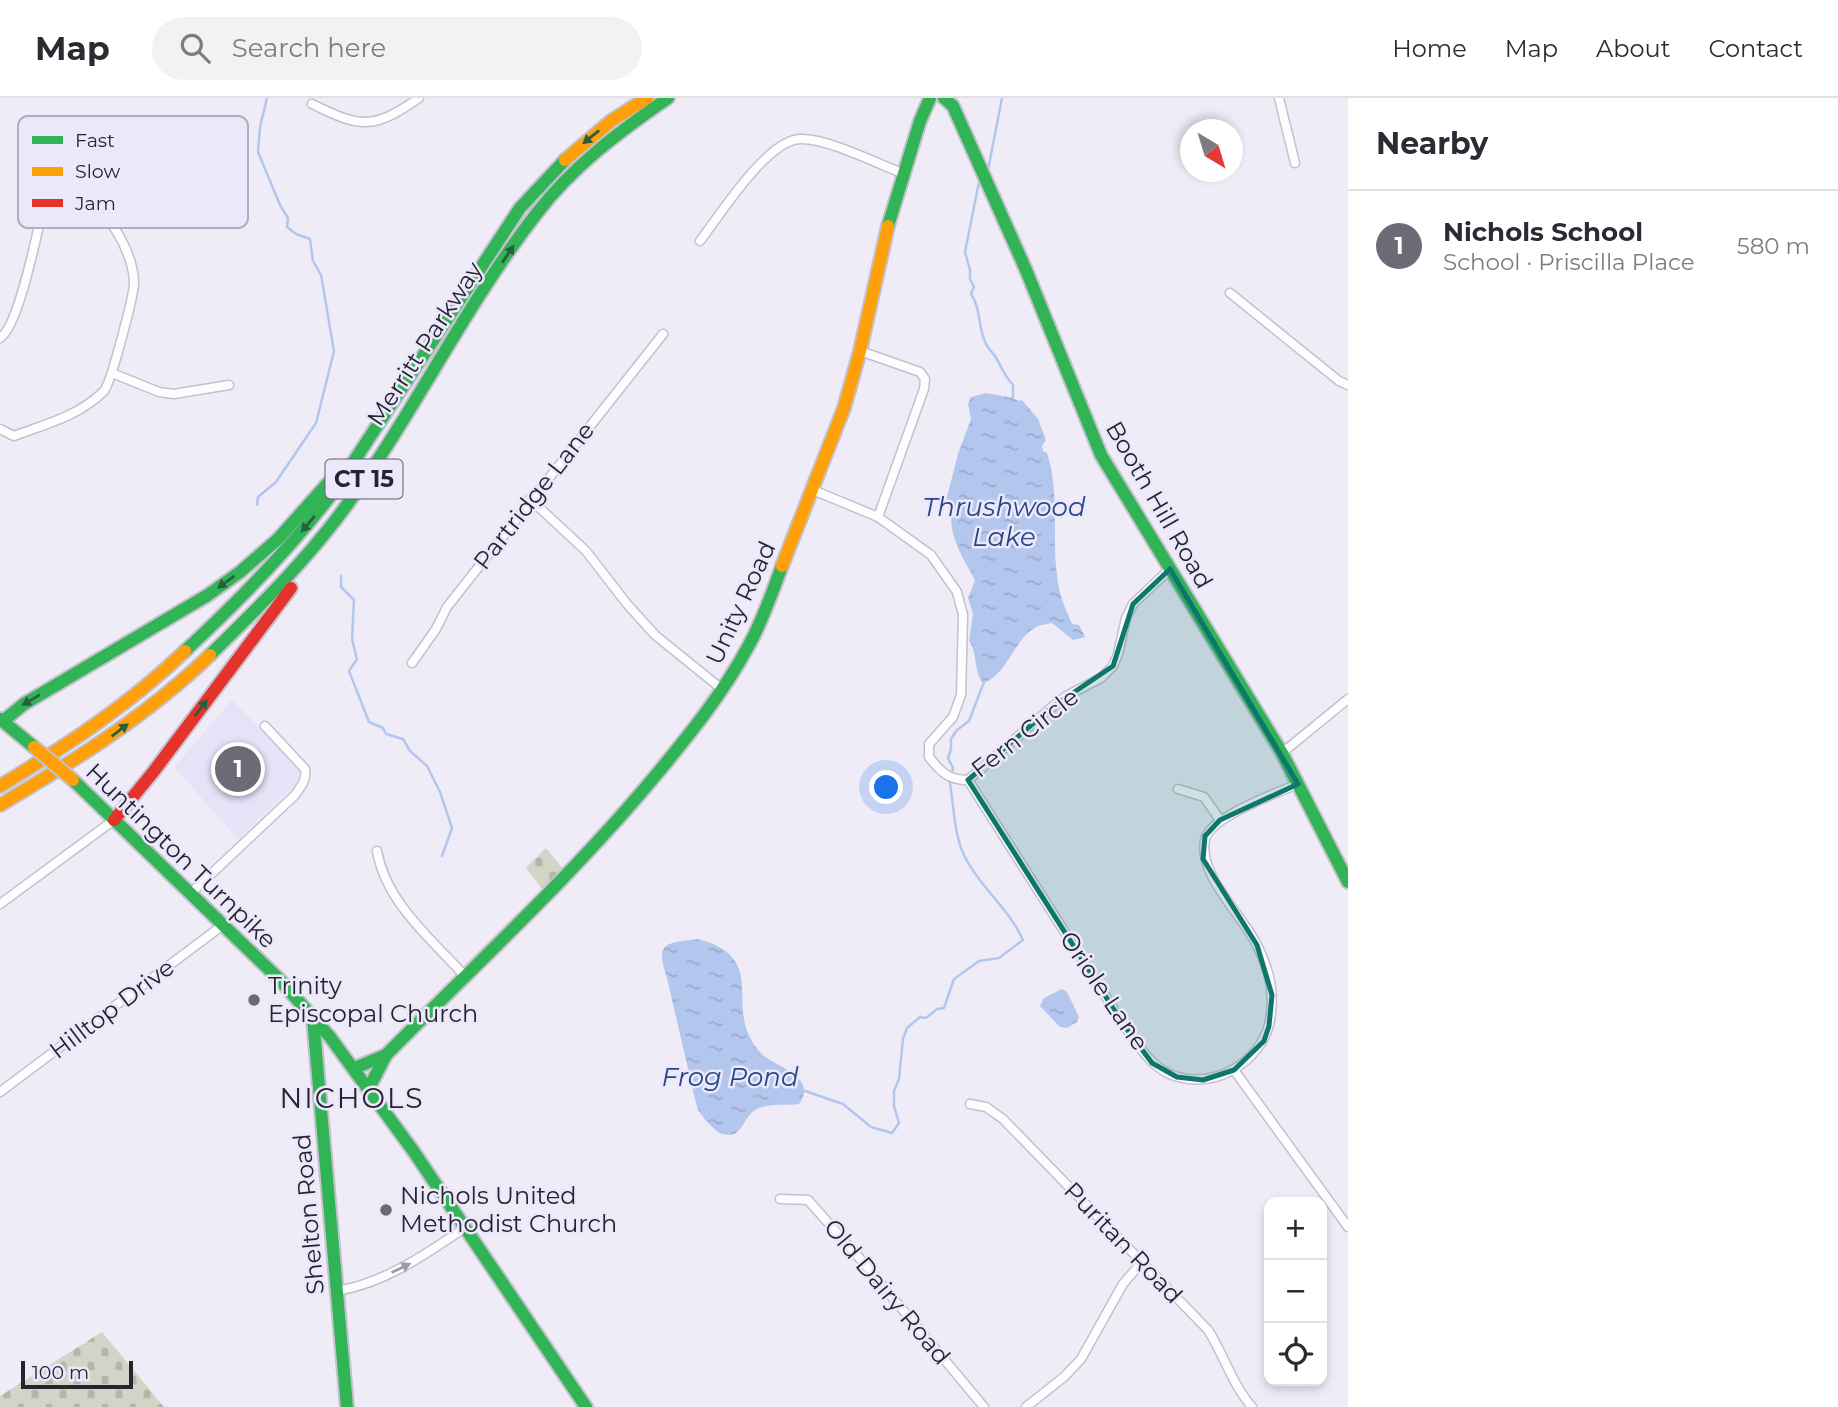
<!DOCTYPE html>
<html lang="en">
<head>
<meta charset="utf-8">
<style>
  body { margin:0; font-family:Montserrat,sans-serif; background:#f2f2f3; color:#2b2b33 }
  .controls { position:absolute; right:21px; bottom:21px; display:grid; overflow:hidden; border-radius:14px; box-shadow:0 4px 10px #0003 }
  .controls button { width:63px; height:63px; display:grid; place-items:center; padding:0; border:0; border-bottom:2px solid #e1e1e2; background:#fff; color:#2b2b33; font:35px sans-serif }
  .compass { position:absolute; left:1180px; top:21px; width:63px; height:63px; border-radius:50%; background:#fff; box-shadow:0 4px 10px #0003; rotate:142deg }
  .scale { position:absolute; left:21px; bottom:18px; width:112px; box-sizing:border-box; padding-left:7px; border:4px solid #272430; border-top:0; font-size:19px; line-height:24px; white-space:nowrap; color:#272430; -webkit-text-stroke:5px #ece8fc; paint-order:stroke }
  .you { position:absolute; left:887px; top:690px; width:24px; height:24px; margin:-18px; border:5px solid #fff; border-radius:50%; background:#1a73e8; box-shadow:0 0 0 10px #1a73e833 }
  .badge { display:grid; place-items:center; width:46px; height:46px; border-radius:50%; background:#6d6a76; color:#fff; font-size:23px; font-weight:700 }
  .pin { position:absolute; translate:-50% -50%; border:4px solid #fff; box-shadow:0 2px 7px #0006 }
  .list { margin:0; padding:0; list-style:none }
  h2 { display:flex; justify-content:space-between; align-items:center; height:91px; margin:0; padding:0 28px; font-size:30px }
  h2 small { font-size:23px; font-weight:400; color:#7c7c81 }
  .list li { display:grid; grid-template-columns:46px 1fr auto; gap:21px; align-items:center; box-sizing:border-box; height:112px; padding:0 28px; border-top:2px solid #e1e1e2 }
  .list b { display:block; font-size:26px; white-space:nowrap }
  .list p { margin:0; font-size:23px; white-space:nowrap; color:#7c7c81 }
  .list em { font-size:23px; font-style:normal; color:#7c7c81 }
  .icon { flex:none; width:38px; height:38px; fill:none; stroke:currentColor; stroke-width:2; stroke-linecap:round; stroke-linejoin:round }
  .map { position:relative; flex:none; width:1348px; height:1309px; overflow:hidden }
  header { display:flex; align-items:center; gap:42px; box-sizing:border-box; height:98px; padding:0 35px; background:#fff; border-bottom:2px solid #e1e1e2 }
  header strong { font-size:33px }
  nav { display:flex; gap:38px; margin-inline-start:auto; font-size:24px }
  .search { width:490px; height:63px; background:#f2f2f3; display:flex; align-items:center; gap:18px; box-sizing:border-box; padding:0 24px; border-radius:38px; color:#7c7c81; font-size:26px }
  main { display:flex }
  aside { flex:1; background:#fff }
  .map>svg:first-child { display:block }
  .built { fill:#e7e2f8 }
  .cemetery { fill:url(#cemetery-stones) }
  .water { fill:url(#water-ripples) }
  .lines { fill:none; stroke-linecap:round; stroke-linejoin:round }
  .stream { stroke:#b3c6ed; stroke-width:2.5 }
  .street-casing { stroke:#c3c1cb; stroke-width:11 }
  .fast-casing { stroke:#c3c1cb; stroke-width:16 }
  .slow-casing { stroke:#c3c1cb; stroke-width:16 }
  .jam-casing { stroke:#c3c1cb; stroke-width:16 }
  .street { stroke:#fdfcfe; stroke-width:8 }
  .fast { stroke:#30b455; stroke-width:12 }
  .slow { stroke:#ff9f0a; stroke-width:12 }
  .jam { stroke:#e5322d; stroke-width:12 }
  .slow-bridge-casing { stroke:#c3c1cb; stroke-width:16; stroke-linecap:butt }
  .slow-bridge { stroke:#ff9f0a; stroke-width:12 }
  .oneway { fill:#2b5e3f }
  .oneway2 { fill:#9d9ba1 }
  .marked { fill:#0f766e; fill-opacity:0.2; stroke:#0f766e; stroke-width:5; stroke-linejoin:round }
  .poi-dot { fill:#6d6a76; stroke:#ece8fc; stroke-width:2.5 }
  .labels { text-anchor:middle; stroke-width:5; stroke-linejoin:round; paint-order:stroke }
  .shield { fill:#ece8fc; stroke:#625f6d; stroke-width:2 }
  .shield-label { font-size:23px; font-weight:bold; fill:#272430 }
  .street-label { font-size:24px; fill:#272430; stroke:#ece8fc }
  .poi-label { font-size:24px; fill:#272430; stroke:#ece8fc; text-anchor:start }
  .water-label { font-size:26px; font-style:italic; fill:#284786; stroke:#ece8fc }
  .quarter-label { font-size:28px; letter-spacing:2px; fill:#272430; stroke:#ece8fc }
  .key { fill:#ece8fc; stroke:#b1adbf; stroke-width:2 }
  .key-label { font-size:19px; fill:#272430 }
</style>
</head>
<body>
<header>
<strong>Map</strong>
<div class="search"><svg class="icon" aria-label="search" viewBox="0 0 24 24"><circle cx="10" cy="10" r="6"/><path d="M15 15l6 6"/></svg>Search here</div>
<nav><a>Home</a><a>Map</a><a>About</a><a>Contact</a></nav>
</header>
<main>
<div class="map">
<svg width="1348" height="1309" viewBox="0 0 1348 1309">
  <defs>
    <pattern id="cemetery-stones" width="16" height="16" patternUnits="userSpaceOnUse" patternTransform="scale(1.75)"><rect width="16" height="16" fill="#d0d5c7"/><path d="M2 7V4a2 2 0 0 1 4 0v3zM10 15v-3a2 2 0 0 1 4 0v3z" fill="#b3b7ab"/></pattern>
    <pattern id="water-ripples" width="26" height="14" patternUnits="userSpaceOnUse" patternTransform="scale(1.75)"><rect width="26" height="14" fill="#b3c6ed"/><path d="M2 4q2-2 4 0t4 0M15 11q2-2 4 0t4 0" fill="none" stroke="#9aaacc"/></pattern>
  </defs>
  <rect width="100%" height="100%" fill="#efecf7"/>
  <polygon class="built" points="232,602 302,672 294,688 238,741 174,669"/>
  <g class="cemetery">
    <polygon points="546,750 568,777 547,797 526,770"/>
    <polygon points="102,1234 164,1309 0,1309 0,1298"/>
  </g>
  <g class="water">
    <path d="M 986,295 L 1013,300 L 1019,303 L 1022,302 L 1038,321 L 1046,342 L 1042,348 L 1043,353 L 1047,355 C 1061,399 1050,445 1059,490 C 1061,502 1067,514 1072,526 L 1079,527 L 1085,539 L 1073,542 L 1052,525 C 1047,526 1040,527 1036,529 C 1013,542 1007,578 983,585 C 973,572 978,555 969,543 L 973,516 L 968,500 L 975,482 C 963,460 946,435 953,410 L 946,403 L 958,356 L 971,321 L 968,306 L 971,299 Z"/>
    <path d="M 698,841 C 766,859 729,904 751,941 C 754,947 759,954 764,958 C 780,970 818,980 799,1006 C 786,1008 771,1005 759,1010 C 740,1018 745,1044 719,1035 L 707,1024 L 698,1012 L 695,1001 L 667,880 C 655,844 665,845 698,841 Z"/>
    <polygon points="1062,891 1067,894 1079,919 1077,924 1067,930 1060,929 1040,908 1044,900"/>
  </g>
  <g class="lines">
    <g class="stream">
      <polyline points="988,72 1002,0"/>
      <path d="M 979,84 L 965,154 L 970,172 L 970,181 L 974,189 L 971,196 C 981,211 978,228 985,244 C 987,249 992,254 995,258 C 1002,269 1004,278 1013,287 L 1013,300"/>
      <polyline points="257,407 258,399 276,384 316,325 334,253 321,177 313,163 310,141 296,136 287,129 288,120 280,107 258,54 260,29 267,0"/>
      <polyline points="341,478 341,489 354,502 352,541 357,561 349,573 369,624 383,630 386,636 403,641 410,653 427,668 440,694 452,730 442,758"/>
      <polyline points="952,676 953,670 948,660 951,651 951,641 957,632 969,623 984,584"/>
      <path d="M 805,993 L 843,1006 L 871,1029 L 892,1035 L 899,1025 L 894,1008 L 894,993 L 899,981 L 903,941 L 907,930 L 920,919 L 926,920 L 937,911 L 944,910 L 954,881 L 979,863 L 999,860 L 1023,842 C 1010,812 981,790 966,761 C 954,740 954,709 950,685"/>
    </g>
    <defs>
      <g id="street">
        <polyline points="1279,0 1295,65"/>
        <path d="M 312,6 C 361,30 373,32 419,0"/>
        <path d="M 700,143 C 720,117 767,42 800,41 C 827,40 876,65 902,75"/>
        <polyline points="1230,195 1339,283 1348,287"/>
        <path d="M 0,240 C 19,229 38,130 44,105 C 53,99 63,93 74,96 C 105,104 134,154 134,185 C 134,197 111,285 104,293 C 79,318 46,326 14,338 L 0,331"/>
        <polyline points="860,253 920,274 925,281 924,291 878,419"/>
        <polyline points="112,275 159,294 174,296 229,287"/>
        <path d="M 813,392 L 878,419 L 931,457 L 957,494 L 963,517 L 961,597 L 953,619 L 929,646 L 929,659 C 941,674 948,682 968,682 L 1052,609 L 1068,597 L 1101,580 L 1113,568 L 1118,556 L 1126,520 L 1133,506 L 1170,471"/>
        <polyline points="530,401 586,453 627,506 655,537 723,592"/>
        <polyline points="412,565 436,531 447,509 663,236"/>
        <polyline points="1282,655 1348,601"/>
        <path d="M 968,682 L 1125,929 C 1139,948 1153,973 1178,979 C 1220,991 1267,959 1271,916 C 1274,893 1268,869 1258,849 C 1243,817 1198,778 1205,742 C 1209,719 1277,695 1298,686"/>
        <polyline points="1178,691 1204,699 1220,722"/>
        <path d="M 377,753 C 386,804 430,840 464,877"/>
        <path d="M 191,795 L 295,697 C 301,688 307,682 305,671 L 265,628"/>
        <polyline points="0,806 114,722"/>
        <polyline points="1234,972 1348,1129"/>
        <polyline points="0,994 223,827"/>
        <path d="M 970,1006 L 986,1009 L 1003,1021 L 1208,1232 C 1224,1257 1232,1286 1252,1309"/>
        <polyline points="780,1101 808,1102 862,1163 984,1309"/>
        <path d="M 337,1193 C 385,1185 426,1156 466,1129"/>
        <polyline points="1026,1309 1064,1279 1081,1261 1123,1186 1141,1165"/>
      </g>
      <g id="fast">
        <polyline points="944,0 953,8 1026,172 1101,357 1282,655 1348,784"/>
        <polyline points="888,128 920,23 930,0"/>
        <path d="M 185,553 C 240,502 292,449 337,389 L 520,110 L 565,62"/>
        <path d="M 210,557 C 259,509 309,460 349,404 C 416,311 466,206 537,115 C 573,68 620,33 668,0"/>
        <polyline points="0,621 34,649"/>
        <polyline points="3,623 24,606 208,497 240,474 278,441 328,385"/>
        <polyline points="73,682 280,882 330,939 414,1054 586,1309"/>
        <polyline points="313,920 347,1309"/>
        <polyline points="355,970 386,957"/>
        <path d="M 369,990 L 386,957 C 477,865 573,777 656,677 C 690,636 724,594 749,547 C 763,522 772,495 782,468"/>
      </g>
      <g id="slow">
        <polyline points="565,62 611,23 647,0"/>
        <polyline points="782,468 844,310 860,253 888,128"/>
        <path d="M 0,688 C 66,648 129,607 185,553"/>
        <path d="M 0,707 C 74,663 148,617 210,557"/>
      </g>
      <polyline id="jam" points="114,722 154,673 291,490"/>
    </defs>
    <use href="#street" class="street-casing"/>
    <use href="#fast" class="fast-casing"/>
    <use href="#slow" class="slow-casing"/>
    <use href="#jam" class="jam-casing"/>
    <use href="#street" class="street"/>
    <use href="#fast" class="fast"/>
    <use href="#slow" class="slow"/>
    <use href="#jam" class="jam"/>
    <defs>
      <polyline id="slow-bridge" points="34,649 73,682"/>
    </defs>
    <use href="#slow-bridge" class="slow-bridge-casing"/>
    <use href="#slow-bridge" class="slow-bridge"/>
  </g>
  <defs><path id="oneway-solid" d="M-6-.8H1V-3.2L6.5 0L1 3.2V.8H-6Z" transform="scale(1.75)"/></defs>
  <g class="oneway">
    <use href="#oneway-solid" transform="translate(591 39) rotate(141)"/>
    <use href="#oneway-solid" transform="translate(508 156) rotate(-56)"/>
    <use href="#oneway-solid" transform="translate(308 426) rotate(130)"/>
    <use href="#oneway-solid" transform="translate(226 484) rotate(144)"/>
    <use href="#oneway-solid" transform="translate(31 602) rotate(149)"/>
    <use href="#oneway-solid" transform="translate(201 610) rotate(-53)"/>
    <use href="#oneway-solid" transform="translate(120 632) rotate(-37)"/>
  </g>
  <use class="oneway2" href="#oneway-solid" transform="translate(401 1170) rotate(-26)"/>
  <path class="marked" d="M 1170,471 L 1298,686 L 1220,722 L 1205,738 L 1203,761 L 1257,847 L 1272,897 L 1269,928 L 1264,943 L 1234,972 L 1203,982 L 1177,979 L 1152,965 L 1125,929 L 968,682 L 1052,609 L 1113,568 L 1133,506 Z"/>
  <g class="poi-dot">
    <circle cx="254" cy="902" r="7"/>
    <circle cx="386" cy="1112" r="7"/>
  </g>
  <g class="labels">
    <rect class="shield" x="325.5" y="361.5" width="77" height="39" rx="5"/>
    <g class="shield-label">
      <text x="364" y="389">CT 15</text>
    </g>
    <g class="street-label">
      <text transform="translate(425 246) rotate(-57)" y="8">Merritt Parkway</text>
      <text transform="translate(534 398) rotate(-52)" y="8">Partridge Lane</text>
      <text transform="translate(1159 407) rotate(60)" y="8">Booth Hill Road</text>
      <text transform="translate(741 505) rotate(-65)" y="8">Unity Road</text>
      <text transform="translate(1025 635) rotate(-38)" y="8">Fern Circle</text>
      <text transform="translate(181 758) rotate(44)" y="8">Huntington Turnpike</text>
      <text transform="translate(1104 893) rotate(56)" y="8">Oriole Lane</text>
      <text transform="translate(112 911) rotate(-37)" y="8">Hilltop Drive</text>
      <text transform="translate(309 1116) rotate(-95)" y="8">Shelton Road</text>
      <text transform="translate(1123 1145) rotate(46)" y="8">Puritan Road</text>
      <text transform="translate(887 1194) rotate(50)" y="8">Old Dairy Road</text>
    </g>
    <g class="poi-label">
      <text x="268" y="896">Trinity<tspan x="268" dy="28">Episcopal Church</tspan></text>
      <text x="400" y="1106">Nichols United<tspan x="400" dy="28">Methodist Church</tspan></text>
    </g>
    <g class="water-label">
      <text x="1004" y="418">Thrushwood<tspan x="1004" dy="30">Lake</tspan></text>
      <text x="730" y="988">Frog Pond</text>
    </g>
    <g class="quarter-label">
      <text x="352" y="1010">NICHOLS</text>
    </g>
  </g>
  <rect x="18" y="18" width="230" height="112" rx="10" class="key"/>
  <rect x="32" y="38" width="31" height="8" fill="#30b455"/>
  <rect x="32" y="69" width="31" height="9" fill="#ff9f0a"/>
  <rect x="32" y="101" width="31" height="8" fill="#e5322d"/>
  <g class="key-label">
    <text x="75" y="49">Fast</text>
    <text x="75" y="80">Slow</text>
    <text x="75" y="112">Jam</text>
  </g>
</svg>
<div class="controls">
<button>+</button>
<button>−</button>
<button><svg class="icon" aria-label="locate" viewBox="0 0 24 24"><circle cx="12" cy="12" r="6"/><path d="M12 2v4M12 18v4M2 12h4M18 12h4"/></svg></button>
</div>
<svg class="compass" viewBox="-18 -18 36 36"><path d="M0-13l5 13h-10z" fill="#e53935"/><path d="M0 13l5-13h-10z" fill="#7c7c81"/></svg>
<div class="scale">100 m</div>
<div class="you"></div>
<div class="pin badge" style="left:238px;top:671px">1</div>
</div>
<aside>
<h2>Nearby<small></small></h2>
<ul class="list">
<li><span class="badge">1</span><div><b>Nichols School</b><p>School · Priscilla Place</p></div><em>580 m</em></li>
</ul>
</aside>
</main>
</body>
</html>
